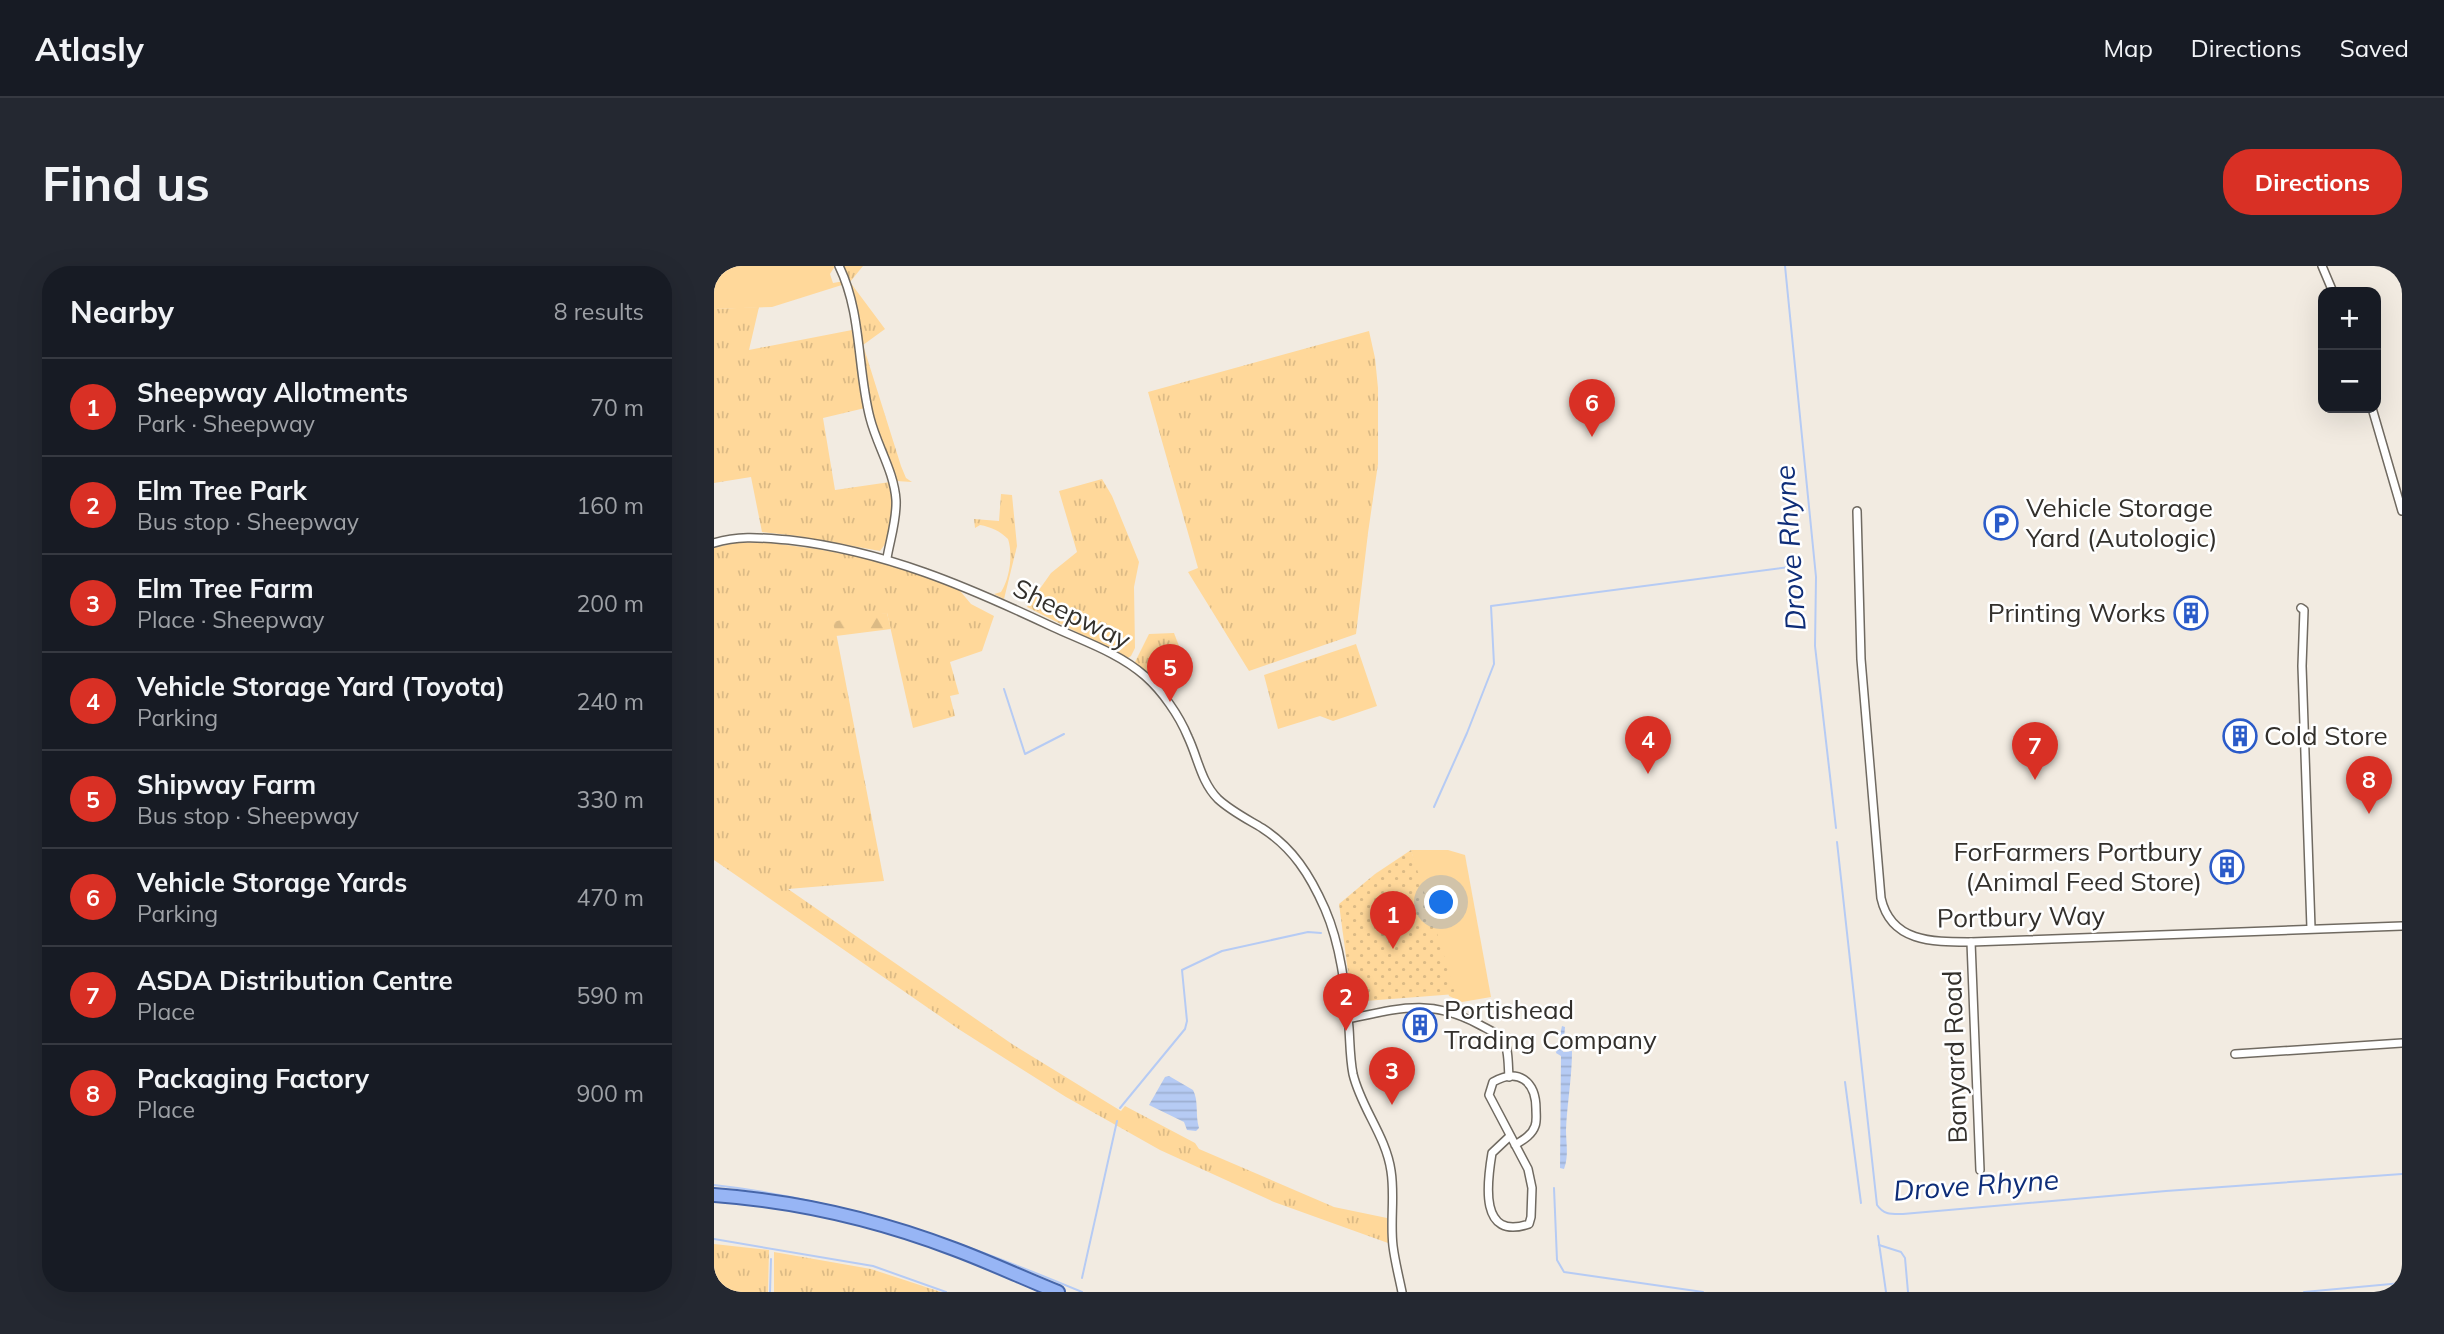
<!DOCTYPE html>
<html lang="en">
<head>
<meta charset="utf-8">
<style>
  body { margin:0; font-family:Mulish,sans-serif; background:#242831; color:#f1f3f6 }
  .controls { position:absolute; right:21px; top:21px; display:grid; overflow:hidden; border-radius:14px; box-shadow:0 7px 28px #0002 }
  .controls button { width:63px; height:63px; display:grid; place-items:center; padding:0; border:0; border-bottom:2px solid #363941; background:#171b24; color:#f1f3f6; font:35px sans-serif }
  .you { position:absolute; left:728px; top:637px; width:24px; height:24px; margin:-18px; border:5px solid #fff; border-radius:50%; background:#1a73e8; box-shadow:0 0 0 10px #1a73e833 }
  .badge { display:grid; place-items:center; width:46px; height:46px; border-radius:50%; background:#d93025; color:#fff; font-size:23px; font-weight:700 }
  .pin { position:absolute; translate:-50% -58px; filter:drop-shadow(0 2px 4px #0008) }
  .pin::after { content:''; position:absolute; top:37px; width:24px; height:21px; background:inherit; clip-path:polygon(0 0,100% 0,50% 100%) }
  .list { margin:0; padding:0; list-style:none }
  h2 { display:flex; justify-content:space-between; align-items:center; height:91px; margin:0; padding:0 28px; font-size:30px }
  h2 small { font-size:23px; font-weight:400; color:#9ea1a6 }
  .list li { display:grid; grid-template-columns:46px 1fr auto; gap:21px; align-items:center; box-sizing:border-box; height:98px; padding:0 28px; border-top:2px solid #363941 }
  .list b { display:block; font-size:26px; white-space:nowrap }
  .list p { margin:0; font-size:23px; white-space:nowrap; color:#9ea1a6 }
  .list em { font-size:23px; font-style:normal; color:#9ea1a6 }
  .map { position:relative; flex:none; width:1688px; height:1026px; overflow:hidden; border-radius:28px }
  header { display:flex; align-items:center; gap:42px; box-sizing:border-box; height:98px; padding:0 35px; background:#171b24; border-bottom:2px solid #363941 }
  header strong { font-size:33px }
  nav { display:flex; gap:38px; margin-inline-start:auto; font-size:24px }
  .intro { display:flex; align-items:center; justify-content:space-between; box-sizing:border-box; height:168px; padding:0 42px }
  h1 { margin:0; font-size:49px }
  .button { padding:18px 32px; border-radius:28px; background:#d93025; color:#fff; font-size:24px; font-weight:700 }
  main { display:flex; gap:42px; padding:0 42px }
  aside { flex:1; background:#171b24; border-radius:28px; box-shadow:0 7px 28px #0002 }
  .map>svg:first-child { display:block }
  .grass { fill:url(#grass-tufts) }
  .forest { fill:url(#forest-firs) }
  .park { fill:#ffd89a }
  .garden { fill:url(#garden-dots) }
  .water { fill:url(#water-rules) }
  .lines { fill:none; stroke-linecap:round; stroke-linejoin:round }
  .stream { stroke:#b6cbf4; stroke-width:2 }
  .street-casing { stroke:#706a61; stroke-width:10 }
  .primary-casing { stroke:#4666aa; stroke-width:16 }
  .street { stroke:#fff; stroke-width:7 }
  .primary { stroke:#97b5f5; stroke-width:12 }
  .labels { text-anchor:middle; stroke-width:5; stroke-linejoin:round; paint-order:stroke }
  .poi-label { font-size:26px; fill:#33302c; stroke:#fff; text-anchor:start }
  .street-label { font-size:26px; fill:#33302c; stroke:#fff }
  .water-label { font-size:28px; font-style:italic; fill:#0e2d78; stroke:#fff }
</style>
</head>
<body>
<header>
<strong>Atlasly</strong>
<nav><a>Map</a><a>Directions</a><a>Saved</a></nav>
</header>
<div class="intro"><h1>Find us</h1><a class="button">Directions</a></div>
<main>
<aside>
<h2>Nearby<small>8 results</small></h2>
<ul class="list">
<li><span class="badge">1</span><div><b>Sheepway Allotments</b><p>Park · Sheepway</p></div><em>70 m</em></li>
<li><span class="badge">2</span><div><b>Elm Tree Park</b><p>Bus stop · Sheepway</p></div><em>160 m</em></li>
<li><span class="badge">3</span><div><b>Elm Tree Farm</b><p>Place · Sheepway</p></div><em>200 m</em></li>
<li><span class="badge">4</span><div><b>Vehicle Storage Yard (Toyota)</b><p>Parking</p></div><em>240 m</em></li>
<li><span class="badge">5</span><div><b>Shipway Farm</b><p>Bus stop · Sheepway</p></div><em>330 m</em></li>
<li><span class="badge">6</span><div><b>Vehicle Storage Yards</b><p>Parking</p></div><em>470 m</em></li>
<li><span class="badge">7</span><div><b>ASDA Distribution Centre</b><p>Place</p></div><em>590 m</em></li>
<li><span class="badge">8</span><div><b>Packaging Factory</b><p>Place</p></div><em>900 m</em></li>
</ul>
</aside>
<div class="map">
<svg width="1688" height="1026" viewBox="0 0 1688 1026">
  <defs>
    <pattern id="grass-tufts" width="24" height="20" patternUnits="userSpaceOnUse" patternTransform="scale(1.75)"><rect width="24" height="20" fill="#ffd89a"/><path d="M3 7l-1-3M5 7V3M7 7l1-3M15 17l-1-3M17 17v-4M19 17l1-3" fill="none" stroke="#dbba85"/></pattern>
    <pattern id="forest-firs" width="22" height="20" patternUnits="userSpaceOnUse" patternTransform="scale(1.75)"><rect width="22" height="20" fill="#ffd89a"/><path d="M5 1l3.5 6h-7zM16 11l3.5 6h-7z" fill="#dbba85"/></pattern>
    <pattern id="garden-dots" width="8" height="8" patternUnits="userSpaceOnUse" patternTransform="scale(1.75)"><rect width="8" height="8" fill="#ffd89a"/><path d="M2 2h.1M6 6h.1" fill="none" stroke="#dbba85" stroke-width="1.8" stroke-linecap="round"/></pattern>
    <pattern id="water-rules" width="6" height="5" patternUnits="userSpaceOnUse" patternTransform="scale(1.75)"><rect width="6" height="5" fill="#b6cbf4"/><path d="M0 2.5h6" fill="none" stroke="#9dafd1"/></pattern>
  </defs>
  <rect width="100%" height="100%" fill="#f2ebe1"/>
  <g class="grass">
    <path d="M 127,0 L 149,0 L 136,16 L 171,63 L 149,79 L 187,200 L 192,212 L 198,216 L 182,215 C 170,182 158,151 152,117 C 145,78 147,35 127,0 Z"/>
    <path d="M 45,41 L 35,84 L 138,64 L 151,142 L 109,152 L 121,224 L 176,216 C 179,236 181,268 166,285 L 83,270 L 48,266 L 37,211 L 0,217 L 0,43 Z"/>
    <polygon points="655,65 661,92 664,122 664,198 654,267 642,368 535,405 474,306 484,302 434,126"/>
    <polygon points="388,213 398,230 425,296 420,321 421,382 417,390 414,392 313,341 337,307 363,286 345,225"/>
    <path d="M 287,228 L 298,229 L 303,280 L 290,333 L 280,328 L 287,326 C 296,312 299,288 294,273 C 286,265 277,261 266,259 L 261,262 L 260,253 L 285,255 Z"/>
    <polygon points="50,276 103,283 168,295 242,320 257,338 280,350 268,385 236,396 245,428 236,430 241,450 199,462 173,347 120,356 170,615 74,623 298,778 407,845 411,840 481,877 485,883 620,941 673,952 674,977 560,936 446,884 352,831 246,764 0,594 0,282 21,277"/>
    <polygon points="460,367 475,406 443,418 421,396 435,368"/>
    <polygon points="642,378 663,440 619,455 606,450 564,463 550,409"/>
    <polygon points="0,978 55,984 54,1026 0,1026"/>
    <polygon points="60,986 157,1003 227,1026 60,1026"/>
  </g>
  <polygon class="forest" points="173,347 177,363 122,370 119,356 153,348"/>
  <g class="park">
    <polygon points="0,0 121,0 116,8 119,17 130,15 131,18 58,41 0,43"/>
    <polygon points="697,584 734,584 751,589 777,731 748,736 735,730"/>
  </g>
  <polygon class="garden" points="697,584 742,728 638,736 625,638 661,608"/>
  <g class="water">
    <path d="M 848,760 L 851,761 L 849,786 L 858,785 C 858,812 853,838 852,864 C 852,877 855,890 850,903 L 846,902 L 847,790 L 842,787 Z"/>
    <path d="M 455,810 L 479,824 C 485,835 481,849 485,862 L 482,865 L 473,864 L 470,856 L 435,839 L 451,811 Z"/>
  </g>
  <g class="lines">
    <g class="stream">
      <polyline points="1071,0 1102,311 1101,380 1122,562"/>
      <polyline points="290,423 311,488 350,468"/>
      <polyline points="720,541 753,467 780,398 777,340 1083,300"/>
      <path d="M 1123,576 L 1163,939 C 1170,949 1177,948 1189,948 L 1452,925 L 1688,908"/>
      <polyline points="1131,816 1147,937"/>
      <polyline points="406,842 471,763 473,755 468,704 508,685 594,666 607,667"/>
      <path d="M 0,919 C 133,934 246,975 368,1026"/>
      <polyline points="840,922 843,994 850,1006 989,1026"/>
      <polyline points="1164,970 1172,1026"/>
      <polyline points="0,973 159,1000 232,1026"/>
      <polyline points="1165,979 1187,986 1191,992 1194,1026"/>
      <polyline points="368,1012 403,855"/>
      <polyline points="56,1026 57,993"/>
      <polyline points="1590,1026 1688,1017"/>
    </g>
    <defs>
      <g id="street">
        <path d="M 125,0 C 148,47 143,102 156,152 C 163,180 180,205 182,234 C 183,253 176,274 173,292"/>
        <polyline points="1608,0 1619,26"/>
        <polyline points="1658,142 1688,245"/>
        <path d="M 1143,245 L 1147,393 L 1167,632 C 1177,677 1220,676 1257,676 L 1688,660"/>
        <path d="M 0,277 C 25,269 49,272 75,274 C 171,285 252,320 339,361 C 369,375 405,387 431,410 C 448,425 465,449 474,471 C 484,492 487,516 504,533 C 517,545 533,553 548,562 C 579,582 596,609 611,643 C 627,680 631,721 635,762 C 636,777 636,793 639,808 C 647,842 672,870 677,905 C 681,930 676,955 679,980 C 681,996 685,1011 688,1026"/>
        <polyline points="1587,342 1590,344 1588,400 1597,662"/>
        <polyline points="1257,676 1266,904"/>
        <path d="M 634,753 C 686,742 717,732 766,759 C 773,763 784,767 789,774 C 795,782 794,800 795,811"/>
        <polyline points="1521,788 1688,777"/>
        <path d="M 796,870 L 778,887 C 773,917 765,975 815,958 L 817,951 L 818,922 L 814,903 L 775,829 L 779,816 C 805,801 822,816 822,843 C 822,849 823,855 821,860 C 818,869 809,874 801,879"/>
      </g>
      <path id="primary" d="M 0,929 C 81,935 164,954 240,983 C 275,996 309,1012 344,1026"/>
    </defs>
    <use href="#street" class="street-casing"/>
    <use href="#primary" class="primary-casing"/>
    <use href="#street" class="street"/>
    <use href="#primary" class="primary"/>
  </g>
  <defs>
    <symbol id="parking-ring" viewBox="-11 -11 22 22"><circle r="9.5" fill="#fff" stroke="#2b5bc9" stroke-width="1.5"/><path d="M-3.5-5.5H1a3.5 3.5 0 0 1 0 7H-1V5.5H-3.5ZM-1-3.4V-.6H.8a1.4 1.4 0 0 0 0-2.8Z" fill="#2b5bc9"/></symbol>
    <symbol id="building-ring" viewBox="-11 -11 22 22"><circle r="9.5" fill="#fff" stroke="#2b5bc9" stroke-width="1.5"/><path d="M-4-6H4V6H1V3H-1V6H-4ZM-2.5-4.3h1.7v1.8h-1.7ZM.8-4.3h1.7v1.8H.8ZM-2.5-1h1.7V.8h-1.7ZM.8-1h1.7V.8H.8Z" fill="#2b5bc9"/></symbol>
  </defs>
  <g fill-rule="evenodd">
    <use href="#parking-ring" x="1268" y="238" width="38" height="38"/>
    <use href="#building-ring" x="1458" y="328" width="38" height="38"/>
    <use href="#building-ring" x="1507" y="451" width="38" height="38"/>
    <use href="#building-ring" x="1494" y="582" width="38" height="38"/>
    <use href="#building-ring" x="687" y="740" width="38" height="38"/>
  </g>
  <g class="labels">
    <g class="poi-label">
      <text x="1312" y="251">Vehicle Storage<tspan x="1312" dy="30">Yard (Autologic)</tspan></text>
      <text x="1452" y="356" text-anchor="end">Printing Works</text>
      <text x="1550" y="479">Cold Store</text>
      <text x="1488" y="595" text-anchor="end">ForFarmers Portbury<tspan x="1488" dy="30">(Animal Feed Store)</tspan></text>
      <text x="730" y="753">Portishead<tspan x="730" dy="30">Trading Company</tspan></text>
    </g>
    <g class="street-label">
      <text transform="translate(358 348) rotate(26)" y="9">Sheepway</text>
      <text transform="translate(1307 651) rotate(-1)" y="9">Portbury Way</text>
      <text transform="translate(1241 791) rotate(-92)" y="9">Banyard Road</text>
    </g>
    <g class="water-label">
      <text transform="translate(1076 282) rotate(-94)" y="10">Drove Rhyne</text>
      <text transform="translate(1262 919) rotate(-4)" y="10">Drove Rhyne</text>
    </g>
  </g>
</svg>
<div class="controls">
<button>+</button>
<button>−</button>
</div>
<div class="you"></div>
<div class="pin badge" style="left:679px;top:683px">1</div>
<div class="pin badge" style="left:632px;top:765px">2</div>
<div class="pin badge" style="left:678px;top:839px">3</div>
<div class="pin badge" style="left:934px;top:508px">4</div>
<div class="pin badge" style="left:456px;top:436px">5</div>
<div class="pin badge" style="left:878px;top:171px">6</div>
<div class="pin badge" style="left:1321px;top:514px">7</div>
<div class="pin badge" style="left:1655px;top:548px">8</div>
</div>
</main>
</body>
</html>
